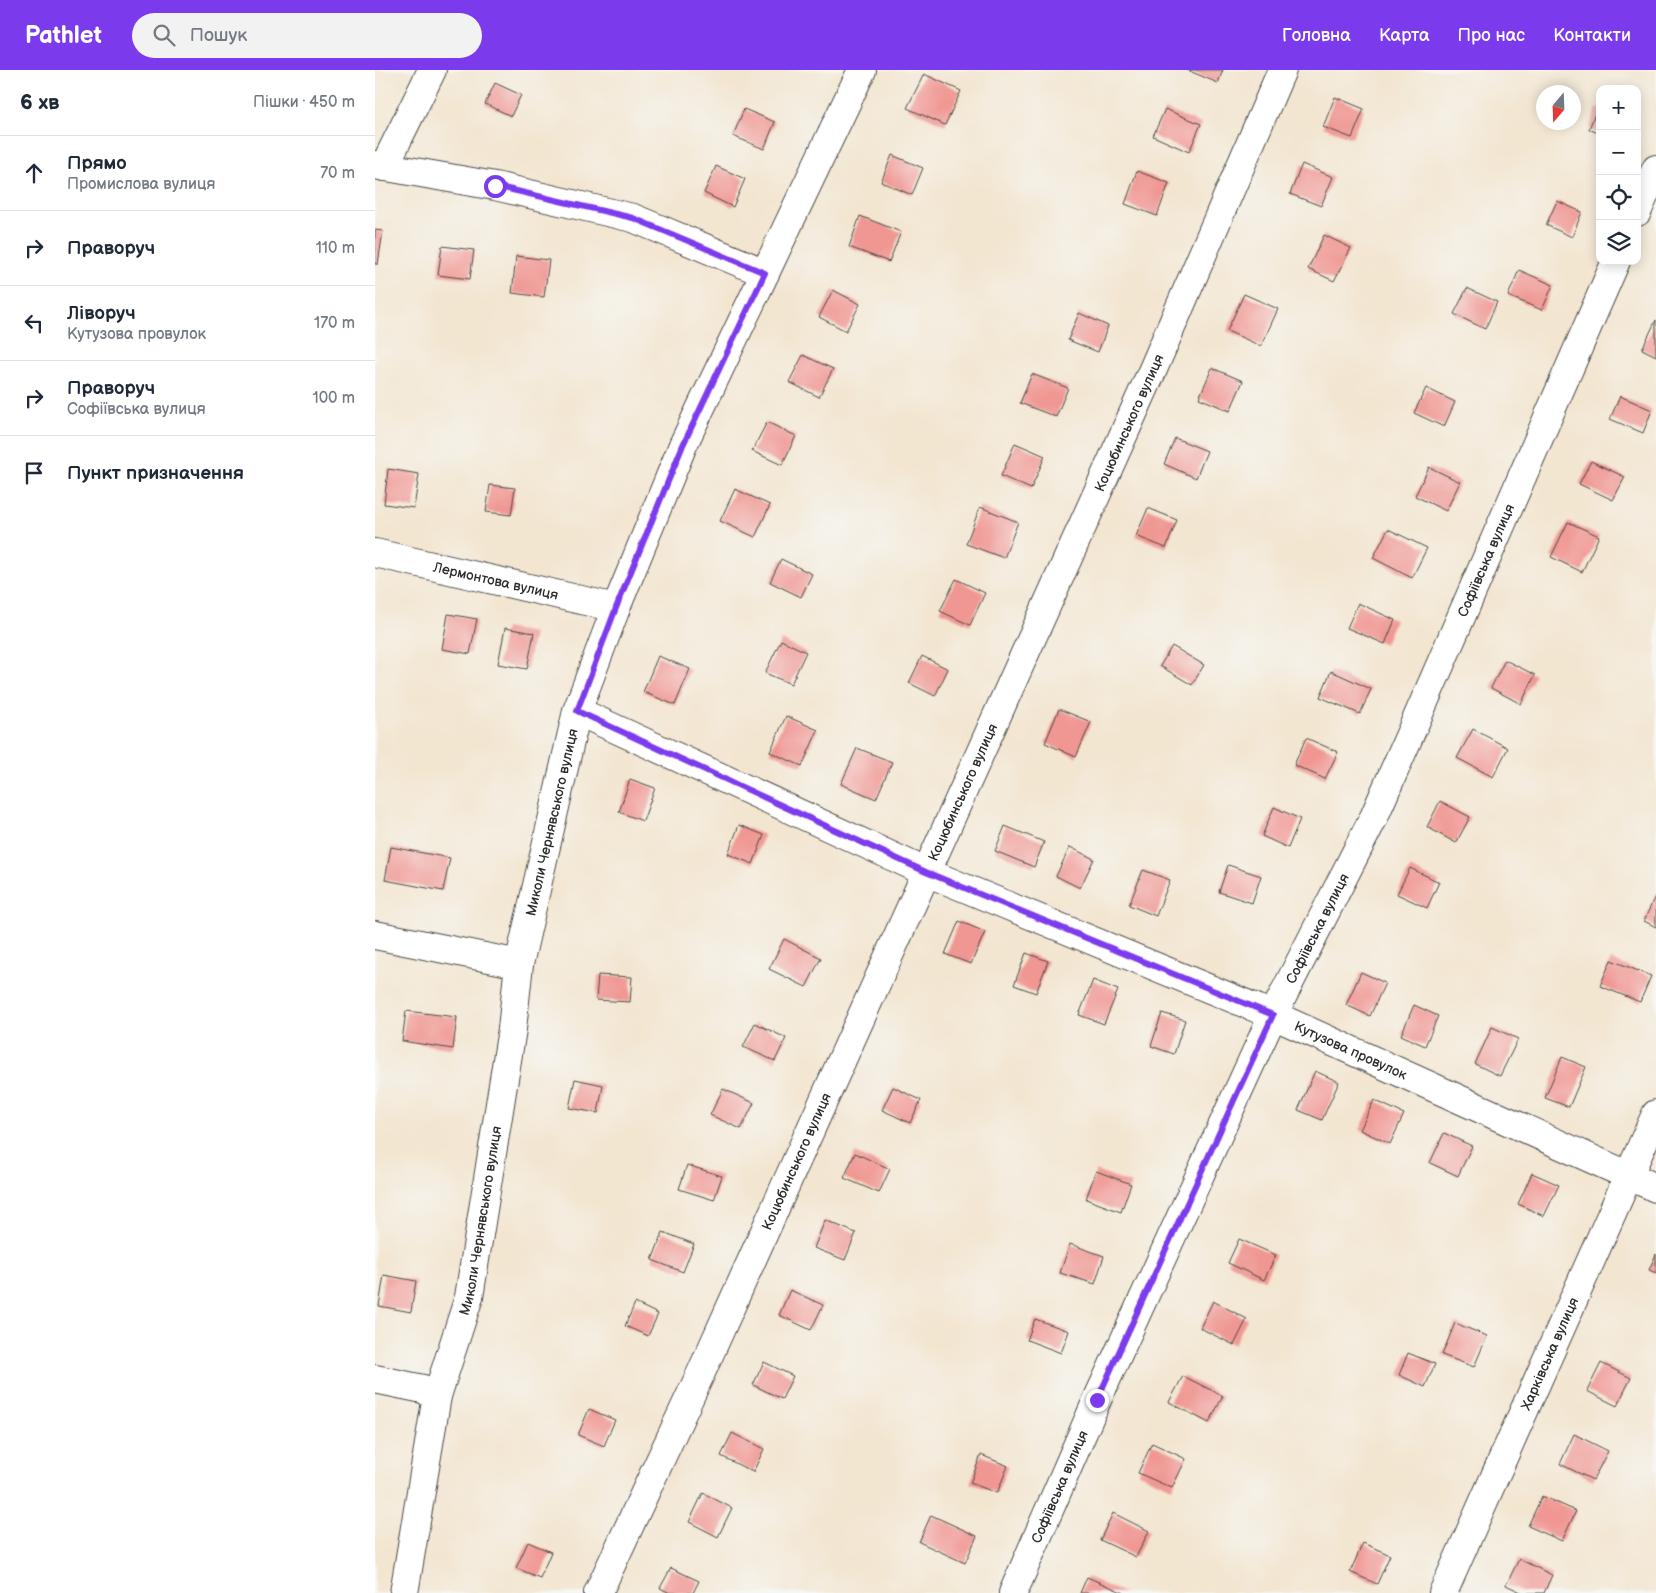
<!DOCTYPE html>
<html lang="uk">
<head>
<meta charset="utf-8">
<style>
  body { margin:0; font-family:"Balsamiq Sans",sans-serif; background:#f2f2f3; color:#1f2937 }
  .controls { position:absolute; right:15px; top:15px; display:grid; overflow:hidden; border-radius:10px; box-shadow:0 2px 12px #0003 }
  .controls button { width:45px; height:45px; display:grid; place-items:center; padding:0; border:0; border-bottom:1px solid #e0e1e3; background:#fff; color:#1f2937; font:25px sans-serif }
  .compass { position:absolute; left:1161px; top:15px; width:45px; height:45px; border-radius:50%; background:#fff; box-shadow:0 2px 12px #0003; rotate:199deg }
  .stop { position:absolute; width:15px; height:15px; margin:-11px; border:4px solid #7c3aed; border-radius:50%; background:#fff }
  .stop.end { background:#7c3aed; border-color:#fff; box-shadow:0 1px 5px #0008 }
  .list { margin:0; padding:0; list-style:none }
  h2 { display:flex; justify-content:space-between; align-items:center; height:65px; margin:0; padding:0 20px; font-size:21px }
  h2 small { font-size:16px; font-weight:400; color:#747a83 }
  .list li { display:grid; grid-template-columns:32px 1fr auto; gap:15px; align-items:center; box-sizing:border-box; height:75px; padding:0 20px; border-top:1px solid #e0e1e3 }
  .list b { display:block; font-size:19px; white-space:nowrap }
  .list p { margin:0; font-size:16px; white-space:nowrap; color:#747a83 }
  .list em { font-size:16px; font-style:normal; color:#747a83 }
  .icon { flex:none; width:28px; height:28px; fill:none; stroke:currentColor; stroke-width:2; stroke-linecap:round; stroke-linejoin:round }
  .map { position:relative; flex:none; width:1281px; height:1523px; overflow:hidden }
  header { display:flex; align-items:center; gap:30px; box-sizing:border-box; height:70px; padding:0 25px; background:#7c3aed; color:#fff }
  header strong { font-size:24px }
  nav { display:flex; gap:28px; margin-inline-start:auto; font-size:18px }
  .search { width:350px; height:45px; background:#f2f2f3; display:flex; align-items:center; gap:12px; box-sizing:border-box; padding:0 18px; border-radius:28px; color:#747a83; font-size:19px }
  main { display:flex }
  aside { flex:1; background:#fff }
  .map>svg:first-child { display:block }
  .building { fill:#f09793 }
  .lines { fill:none; stroke-linecap:round; stroke-linejoin:round }
  .minor-casing { stroke:#494744; stroke-width:30 }
  .minor { stroke:#fff; stroke-width:28 }
  .route { stroke:#7c3aed; stroke-width:6 }
  .labels { text-anchor:middle; stroke-width:5; stroke-linejoin:round; paint-order:stroke }
  .street-label { font-size:14px; fill:#2b2b2b; stroke:#f6f6f2 }
</style>
</head>
<body>
<header>
<strong>Pathlet</strong>
<div class="search"><svg class="icon" aria-label="search" viewBox="0 0 24 24"><circle cx="10" cy="10" r="6"/><path d="M15 15l6 6"/></svg>Пошук</div>
<nav><a>Головна</a><a>Карта</a><a>Про нас</a><a>Контакти</a></nav>
</header>
<main>
<aside>
<h2>6 хв<small>Пішки · 450 m</small></h2>
<ul class="list">
<li><svg class="icon" aria-label="ahead" viewBox="0 0 24 24"><path d="M12 20V5M6 11l6-6 6 6"/></svg><div><b>Прямо</b><p>Промислова вулиця</p></div><em>70 m</em></li>
<li><svg class="icon" aria-label="right" viewBox="0 0 24 24"><path d="M7 20v-9h11M14 6l5 5-5 5"/></svg><div><b>Праворуч</b></div><em>110 m</em></li>
<li><svg class="icon" aria-label="left" viewBox="0 0 24 24"><path d="M17 20v-9H6M10 6l-5 5 5 5"/></svg><div><b>Ліворуч</b><p>Кутузова провулок</p></div><em>170 m</em></li>
<li><svg class="icon" aria-label="right" viewBox="0 0 24 24"><path d="M7 20v-9h11M14 6l5 5-5 5"/></svg><div><b>Праворуч</b><p>Софіївська вулиця</p></div><em>100 m</em></li>
<li><svg class="icon" aria-label="arrive" viewBox="0 0 24 24"><path d="M6 21V4h12l-3 4 3 4H6"/></svg><div><b>Пункт призначення</b></div></li>
</ul>
</aside>
<div class="map">
<svg width="1281" height="1523" viewBox="0 0 1281 1523">
  <rect width="100%" height="100%" fill="#f6f6f2"/>
  <filter id="ink" filterUnits="userSpaceOnUse"><feTurbulence type="fractalNoise" baseFrequency=".02" numOctaves="2"/><feDisplacementMap in="SourceGraphic" scale="10" xChannelSelector="R" yChannelSelector="G"/><feConvolveMatrix kernelMatrix="1 2 1 2 8 2 1 2 1" color-interpolation-filters="sRGB"/></filter>
  <filter id="wash" filterUnits="userSpaceOnUse"><feTurbulence type="fractalNoise" baseFrequency=".0096" numOctaves="4" result="noise"/><feDisplacementMap in="SourceGraphic" scale="20" xChannelSelector="R" yChannelSelector="G"/><feGaussianBlur stdDeviation="1.12" result="paint"/><feColorMatrix in="noise" values="0 0 0 0 0 0 0 0 0 0 0 0 0 0 0 0 0 1.4 0 .05"/><feComposite in="paint" operator="in"/></filter>
  <g filter="url(#wash)">
    <rect width="100%" height="100%" fill="#f3e6d1"/>
    <g id="blocks">
      <g class="building">
        <polygon points="812,0 848,0 843,13"/>
        <polygon points="549,4 586,21 570,55 532,38"/>
        <polygon points="120,13 146,25 136,46 110,34"/>
        <polygon points="960,27 989,39 977,68 948,57"/>
        <polygon points="1222,38 1225,39 1225,64 1214,59"/>
        <polygon points="369,39 400,52 389,79 358,66"/>
        <polygon points="790,39 826,54 814,82 778,66"/>
        <polygon points="517,85 548,98 537,125 506,112"/>
        <polygon points="927,94 958,107 946,136 915,124"/>
        <polygon points="341,96 370,109 358,137 329,123"/>
        <polygon points="762,101 794,113 782,146 750,134"/>
        <polygon points="1182,131 1207,142 1197,167 1171,155"/>
        <polygon points="485,146 526,162 514,192 474,177"/>
        <polygon points="0,160 8,161 3,194 0,194"/>
        <polygon points="949,165 976,178 959,211 933,199"/>
        <polygon points="67,176 99,180 95,209 63,205"/>
        <polygon points="141,186 174,190 169,227 137,223"/>
        <polygon points="1144,200 1178,215 1167,240 1133,226"/>
        <polygon points="1092,218 1122,232 1110,259 1079,244"/>
        <polygon points="458,220 485,234 471,261 444,247"/>
        <polygon points="869,224 903,239 886,276 852,261"/>
        <polygon points="704,243 733,256 723,282 693,270"/>
        <polygon points="1281,250 1281,286 1267,279"/>
        <polygon points="428,285 458,299 444,327 414,312"/>
        <polygon points="837,298 868,311 855,341 824,328"/>
        <polygon points="657,304 693,318 681,347 645,333"/>
        <polygon points="1051,318 1080,332 1069,357 1039,343"/>
        <polygon points="1245,326 1277,340 1268,363 1235,349"/>
        <polygon points="392,352 421,366 407,395 377,381"/>
        <polygon points="800,368 832,381 821,408 789,394"/>
        <polygon points="640,373 670,386 656,419 626,406"/>
        <polygon points="1216,391 1250,407 1238,430 1204,414"/>
        <polygon points="1054,397 1085,412 1071,441 1040,426"/>
        <polygon points="13,399 44,404 39,438 9,434"/>
        <polygon points="115,415 140,418 136,445 111,442"/>
        <polygon points="360,419 395,435 380,467 345,451"/>
        <polygon points="605,437 643,452 629,488 591,474"/>
        <polygon points="773,438 802,450 791,478 761,466"/>
        <polygon points="1193,452 1224,466 1207,502 1176,487"/>
        <polygon points="1013,459 1052,478 1037,508 998,488"/>
        <polygon points="406,489 437,504 426,527 395,512"/>
        <polygon points="581,509 610,523 595,555 565,541"/>
        <polygon points="983,533 1020,550 1010,574 972,558"/>
        <polygon points="73,544 102,549 95,584 67,579"/>
        <polygon points="130,558 159,563 152,599 123,594"/>
        <polygon points="406,570 431,582 416,614 390,603"/>
        <polygon points="797,576 829,595 817,615 785,596"/>
        <polygon points="283,586 315,599 300,635 268,622"/>
        <polygon points="547,586 573,599 560,626 534,613"/>
        <polygon points="1130,590 1160,605 1146,634 1116,618"/>
        <polygon points="956,601 996,619 985,644 945,627"/>
        <polygon points="684,639 716,652 701,687 670,673"/>
        <polygon points="411,646 443,660 427,696 395,682"/>
        <polygon points="1098,659 1133,678 1118,707 1082,688"/>
        <polygon points="931,668 963,682 950,709 919,695"/>
        <polygon points="482,678 517,692 501,729 466,714"/>
        <polygon points="255,709 280,718 268,751 244,742"/>
        <polygon points="1065,731 1095,747 1081,773 1052,757"/>
        <polygon points="899,737 925,749 913,778 887,766"/>
        <polygon points="364,755 389,765 378,794 353,784"/>
        <polygon points="630,756 669,772 659,797 620,781"/>
        <polygon points="16,777 75,788 68,821 10,810"/>
        <polygon points="695,777 719,789 705,818 681,806"/>
        <polygon points="853,795 886,806 877,833 844,822"/>
        <polygon points="1035,798 1064,812 1052,838 1022,824"/>
        <polygon points="768,800 795,810 781,846 754,835"/>
        <polygon points="1281,824 1281,857 1269,851"/>
        <polygon points="584,851 610,862 596,894 570,884"/>
        <polygon points="409,869 446,888 431,917 394,899"/>
        <polygon points="651,883 673,891 661,923 639,915"/>
        <polygon points="1236,890 1276,906 1265,932 1225,916"/>
        <polygon points="986,902 1010,913 995,946 971,935"/>
        <polygon points="223,905 257,907 255,932 221,930"/>
        <polygon points="718,910 743,920 729,954 704,945"/>
        <polygon points="1039,935 1063,946 1050,976 1026,965"/>
        <polygon points="31,941 82,947 78,979 27,971"/>
        <polygon points="787,943 810,950 799,984 776,976"/>
        <polygon points="380,953 411,968 400,991 368,977"/>
        <polygon points="1117,957 1143,969 1125,1006 1100,994"/>
        <polygon points="1187,987 1211,997 1194,1037 1170,1028"/>
        <polygon points="940,1001 964,1012 947,1050 923,1040"/>
        <polygon points="200,1009 228,1015 223,1043 194,1038"/>
        <polygon points="518,1017 546,1030 535,1053 507,1040"/>
        <polygon points="348,1019 379,1033 366,1059 335,1045"/>
        <polygon points="999,1030 1029,1044 1015,1074 985,1060"/>
        <polygon points="1069,1063 1097,1076 1083,1106 1055,1093"/>
        <polygon points="480,1083 515,1099 504,1123 469,1108"/>
        <polygon points="312,1095 347,1106 339,1130 304,1119"/>
        <polygon points="721,1101 756,1114 746,1142 711,1129"/>
        <polygon points="1157,1103 1184,1115 1169,1146 1143,1134"/>
        <polygon points="450,1150 481,1163 470,1190 439,1178"/>
        <polygon points="288,1162 319,1174 308,1202 277,1190"/>
        <polygon points="864,1169 901,1185 889,1210 853,1193"/>
        <polygon points="695,1174 729,1186 720,1214 685,1203"/>
        <polygon points="1281,1184 1281,1203 1274,1200"/>
        <polygon points="9,1205 41,1211 36,1242 4,1236"/>
        <polygon points="415,1220 448,1235 436,1260 404,1245"/>
        <polygon points="838,1231 872,1249 859,1275 825,1258"/>
        <polygon points="260,1233 283,1244 273,1266 250,1256"/>
        <polygon points="660,1249 694,1261 686,1283 652,1270"/>
        <polygon points="1080,1253 1112,1266 1099,1297 1067,1285"/>
        <polygon points="1033,1283 1060,1294 1050,1317 1024,1305"/>
        <polygon points="389,1292 418,1306 407,1329 378,1315"/>
        <polygon points="1226,1293 1256,1308 1242,1336 1212,1321"/>
        <polygon points="808,1306 848,1326 834,1353 794,1332"/>
        <polygon points="214,1339 240,1350 229,1376 203,1365"/>
        <polygon points="357,1363 389,1379 378,1402 346,1386"/>
        <polygon points="1199,1364 1233,1381 1218,1410 1185,1394"/>
        <polygon points="777,1373 811,1389 797,1418 763,1403"/>
        <polygon points="606,1385 633,1396 622,1423 595,1413"/>
        <polygon points="328,1423 357,1438 343,1467 314,1452"/>
        <polygon points="1167,1426 1201,1441 1187,1471 1153,1456"/>
        <polygon points="738,1443 774,1461 761,1487 725,1470"/>
        <polygon points="556,1445 602,1466 590,1493 544,1472"/>
        <polygon points="153,1472 176,1482 165,1508 141,1498"/>
        <polygon points="988,1473 1015,1485 1002,1514 975,1502"/>
        <polygon points="1144,1489 1177,1505 1169,1523 1148,1523 1131,1515"/>
        <polygon points="296,1498 324,1511 318,1523 295,1523 285,1518"/>
        <polygon points="712,1507 749,1523 705,1523"/>
      </g>
    </g>
  </g>
  <g filter="url(#ink)">
    <use href="#blocks" fill-opacity="0" stroke="#494744" stroke-width="1"/>
    <g class="lines">
      <defs>
        <g id="minor">
          <polyline points="0,95 120,116 258,148 390,203"/>
          <polyline points="9,97 57,0"/>
          <polyline points="1262,142 1281,99"/>
          <path id="s1" d="M 0,483 L 241,538"/>
          <path id="s2" d="M 202,641 L 551,802 L 898,945 L 1281,1118"/>
          <polyline points="0,865 144,894"/>
          <polyline points="0,1309 48,1319 62,1326"/>
          <path id="s3" d="M 29,1523 L 62,1326 L 94,1227 L 137,959 L 144,894 L 202,641 L 241,538 L 308,375 L 487,0"/>
          <path id="s4" d="M 223,1523 L 325,1305 L 779,297 L 907,0"/>
          <path id="s5" d="M 638,1523 L 722,1330 L 898,945 L 999,747 L 1241,191"/>
          <path id="s6" d="M 1068,1523 L 1281,1044"/>
        </g>
      </defs>
      <use href="#minor" class="minor-casing"/>
      <use href="#minor" class="minor"/>
    </g>
  </g>
  <g class="lines" filter="url(#ink)">
    <polyline class="route" points="120,116 258,148 390,203 308,375 241,538 202,641 551,802 898,945 722,1330"/>
  </g>
  <g class="labels">
    <g class="street-label">
      <text dy="5" stroke="none"><textPath href="#s4" startOffset="1285">Коцюбинського вулиця</textPath></text>
      <text dy="5" stroke="none"><textPath href="#s5" startOffset="1136">Софіївська вулиця</textPath></text>
      <text dy="5" stroke="none"><textPath href="#s1" startOffset="124">Лермонтова вулиця</textPath></text>
      <text dy="5" stroke="none"><textPath href="#s4" startOffset="880">Коцюбинського вулиця</textPath></text>
      <text dy="5" stroke="none"><textPath href="#s3" startOffset="786">Миколи Чернявського вулиця</textPath></text>
      <text dy="5" stroke="none"><textPath href="#s5" startOffset="731">Софіївська вулиця</textPath></text>
      <text dy="5" stroke="none"><textPath href="#s2" startOffset="845">Кутузова провулок</textPath></text>
      <text dy="5" stroke="none"><textPath href="#s4" startOffset="475">Коцюбинського вулиця</textPath></text>
      <text dy="5" stroke="none"><textPath href="#s3" startOffset="381">Миколи Чернявського вулиця</textPath></text>
      <text dy="5" stroke="none"><textPath href="#s6" startOffset="262">Харківська вулиця</textPath></text>
      <text dy="5" stroke="none"><textPath href="#s5" startOffset="116">Софіївська вулиця</textPath></text>
    </g>
  </g>
</svg>
<div class="controls">
<button>+</button>
<button>−</button>
<button><svg class="icon" aria-label="locate" viewBox="0 0 24 24"><circle cx="12" cy="12" r="6"/><path d="M12 2v4M12 18v4M2 12h4M18 12h4"/></svg></button>
<button><svg class="icon" aria-label="layers" viewBox="0 0 24 24"><path d="M12 4l9 5-9 5-9-5zM3 14l9 5 9-5"/></svg></button>
</div>
<svg class="compass" viewBox="-18 -18 36 36"><path d="M0-13l5 13h-10z" fill="#e53935"/><path d="M0 13l5-13h-10z" fill="#747a83"/></svg>
<div class="stop" style="left:120px;top:116px"></div>
<div class="stop end" style="left:722px;top:1330px"></div>
</div>
</main>
</body>
</html>
